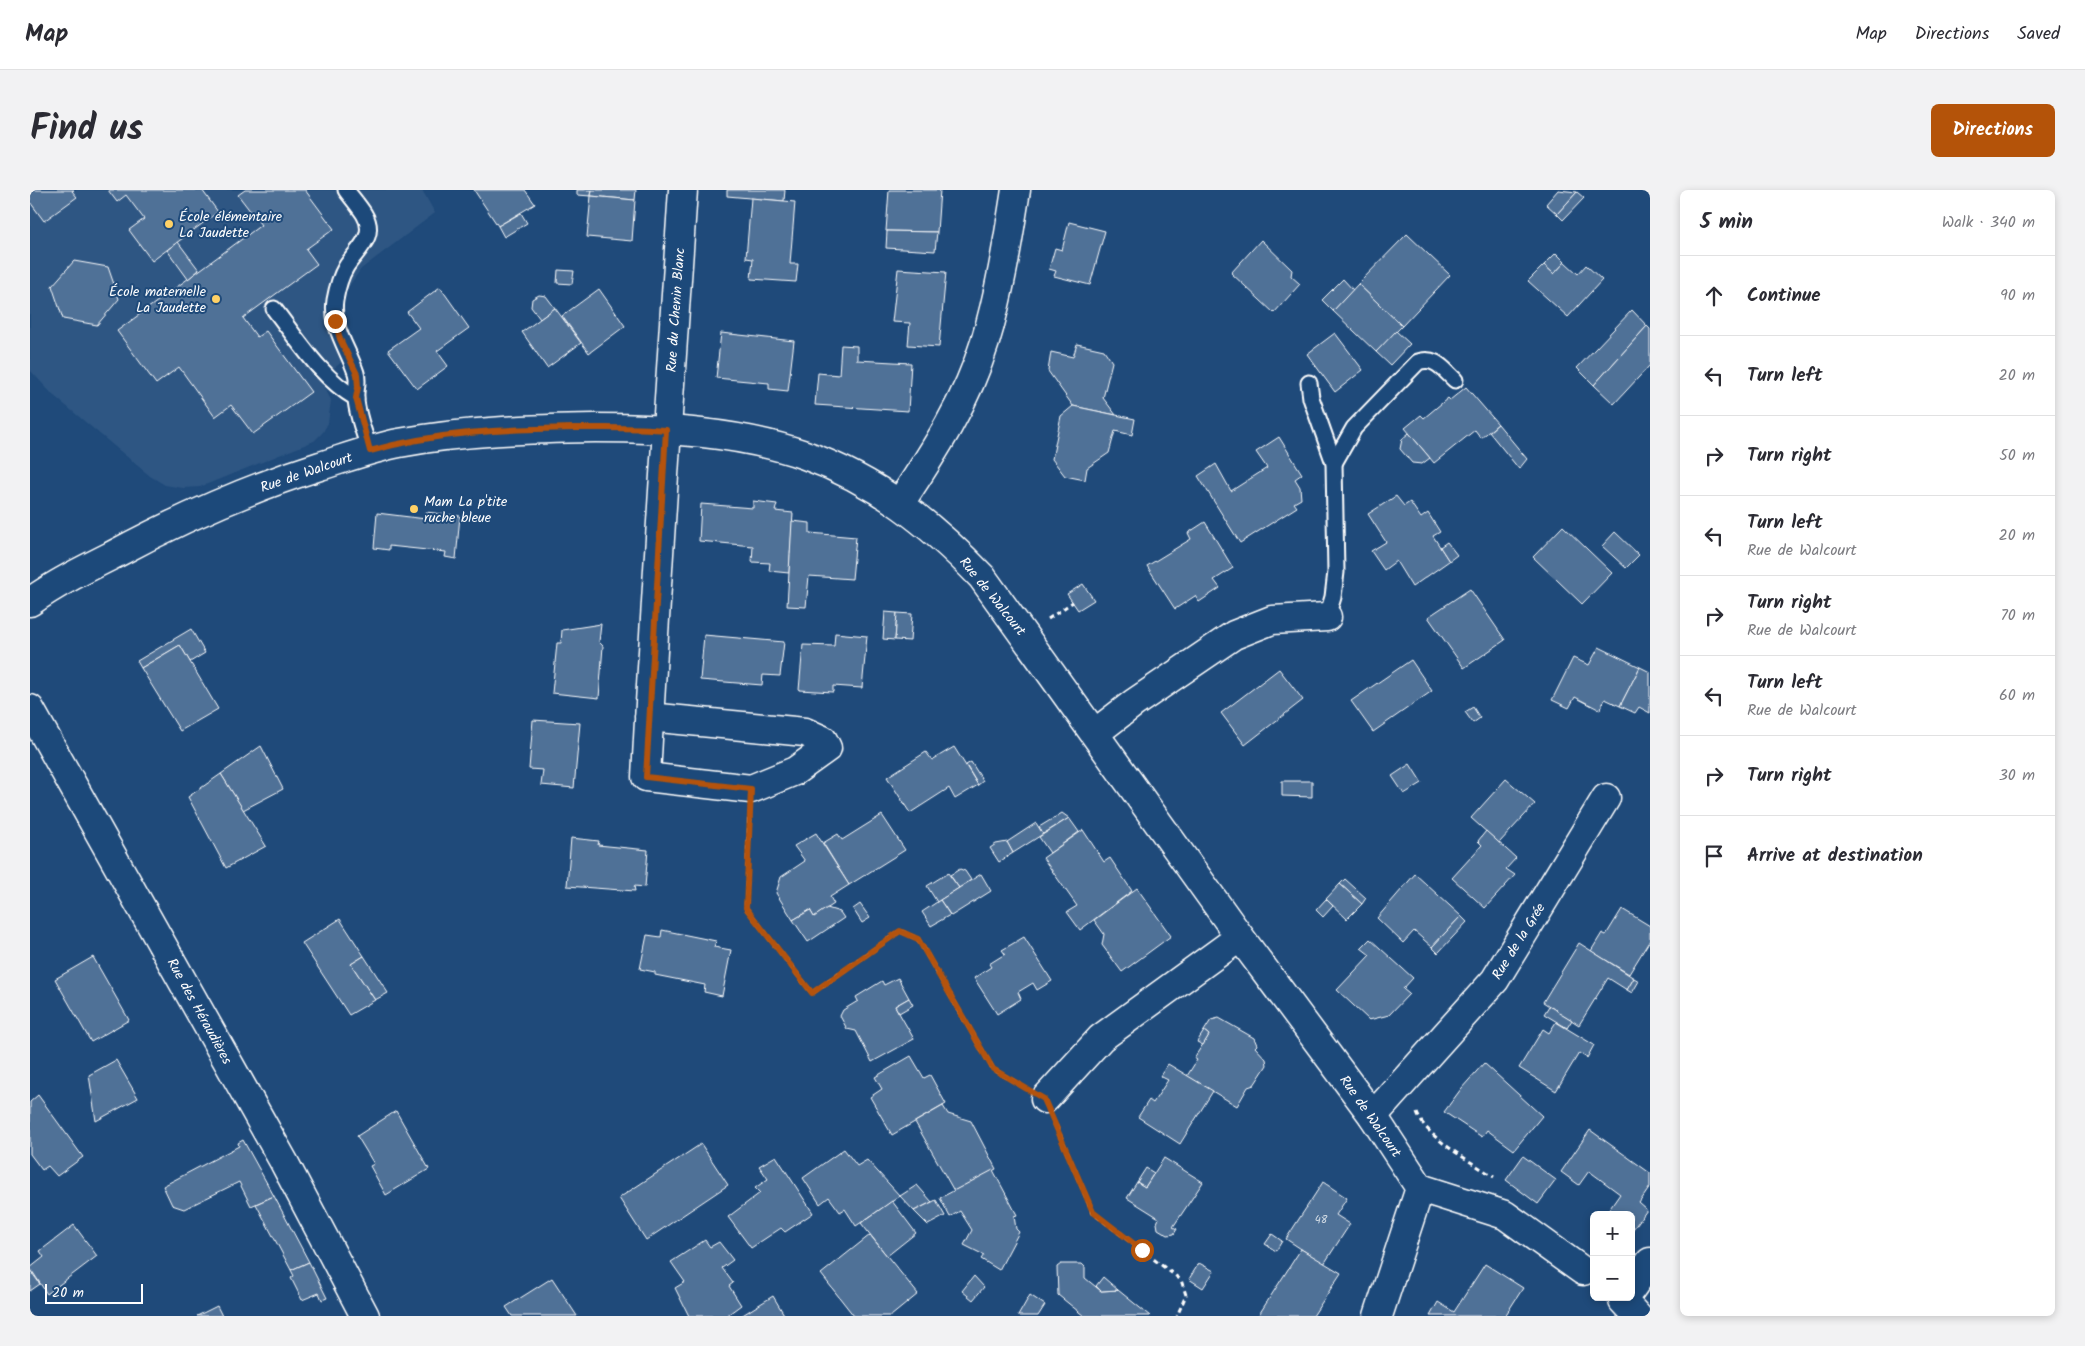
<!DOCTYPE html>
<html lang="en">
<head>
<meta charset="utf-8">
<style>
  body { margin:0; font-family:Kalam,sans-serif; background:#f2f2f3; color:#2b2b33 }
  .controls { position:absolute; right:15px; bottom:15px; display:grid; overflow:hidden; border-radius:8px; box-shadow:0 2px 8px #0003 }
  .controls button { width:45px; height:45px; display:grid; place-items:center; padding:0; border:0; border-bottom:1px solid #e1e1e2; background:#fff; color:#2b2b33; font:25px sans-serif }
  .scale { position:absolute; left:15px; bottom:12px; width:98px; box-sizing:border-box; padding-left:5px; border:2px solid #fff; border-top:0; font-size:14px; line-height:18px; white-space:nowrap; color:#fff; -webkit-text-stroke:4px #1f4a7a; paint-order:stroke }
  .stop { position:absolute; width:15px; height:15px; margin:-11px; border:4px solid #b45309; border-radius:50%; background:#fff }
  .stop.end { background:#b45309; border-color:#fff; box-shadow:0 1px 5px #0008 }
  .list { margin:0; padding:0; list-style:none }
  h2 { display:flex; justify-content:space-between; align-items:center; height:65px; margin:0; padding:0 20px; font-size:21px }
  h2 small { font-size:16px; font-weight:400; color:#7c7c81 }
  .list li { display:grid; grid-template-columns:32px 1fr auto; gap:15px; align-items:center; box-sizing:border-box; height:80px; padding:0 20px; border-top:1px solid #e1e1e2 }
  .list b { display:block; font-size:19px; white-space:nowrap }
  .list p { margin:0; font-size:16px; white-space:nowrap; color:#7c7c81 }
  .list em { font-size:16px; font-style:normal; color:#7c7c81 }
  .icon { flex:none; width:28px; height:28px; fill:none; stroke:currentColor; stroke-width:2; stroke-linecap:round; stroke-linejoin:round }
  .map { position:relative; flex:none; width:1620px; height:1126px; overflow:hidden; border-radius:8px }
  header { display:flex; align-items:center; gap:30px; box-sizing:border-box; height:70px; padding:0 25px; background:#fff; border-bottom:1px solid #e1e1e2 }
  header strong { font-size:24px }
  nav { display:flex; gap:28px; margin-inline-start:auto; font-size:18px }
  .intro { display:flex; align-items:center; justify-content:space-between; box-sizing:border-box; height:120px; padding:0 30px }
  h1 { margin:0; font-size:35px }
  .button { padding:12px 22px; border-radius:8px; background:#b45309; color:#fff; font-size:18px; font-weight:700 }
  main { display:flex; gap:30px; padding:0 30px }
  aside { flex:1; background:#fff; border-radius:8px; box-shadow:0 2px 8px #0003 }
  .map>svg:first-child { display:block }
  .built { fill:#2e5683 }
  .building { fill:#507197; stroke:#fff }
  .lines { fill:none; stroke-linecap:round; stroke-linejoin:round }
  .lane-casing { stroke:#fff; stroke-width:19 }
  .street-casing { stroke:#fff; stroke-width:31 }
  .secondary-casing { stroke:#fff; stroke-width:31 }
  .path { stroke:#fff; stroke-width:3; stroke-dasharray:5 4; stroke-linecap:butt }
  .lane { stroke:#1f4a7a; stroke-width:15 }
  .street { stroke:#1f4a7a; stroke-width:28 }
  .secondary { stroke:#1f4a7a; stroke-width:28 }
  .route { stroke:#b45309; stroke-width:6 }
  .poi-dot { fill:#ffd166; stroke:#1f4a7a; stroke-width:2 }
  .labels { text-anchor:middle; stroke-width:4; stroke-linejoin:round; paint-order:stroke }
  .number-label { font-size:11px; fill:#d3dce5 }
  .poi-label { font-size:14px; fill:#fff; stroke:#1f4a7a; text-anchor:start }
  .street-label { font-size:14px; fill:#fff; stroke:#1f4a7a }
</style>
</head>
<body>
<header>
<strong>Map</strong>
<nav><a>Map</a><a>Directions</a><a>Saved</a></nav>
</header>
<div class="intro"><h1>Find us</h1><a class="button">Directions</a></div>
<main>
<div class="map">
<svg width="1620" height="1126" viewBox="0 0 1620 1126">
  <rect width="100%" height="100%" fill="#1f4a7a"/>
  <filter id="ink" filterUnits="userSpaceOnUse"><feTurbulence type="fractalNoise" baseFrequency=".02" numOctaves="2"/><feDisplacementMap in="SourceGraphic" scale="10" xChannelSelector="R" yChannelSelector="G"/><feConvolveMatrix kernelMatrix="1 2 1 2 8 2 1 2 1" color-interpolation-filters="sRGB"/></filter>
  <g filter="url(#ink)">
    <polygon class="built" points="0,0 392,0 405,23 331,79 317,99 314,111 316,133 327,160 290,189 301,210 298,233 293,242 284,251 170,297 153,298 135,295 120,286 23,205 0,180"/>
    <g class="building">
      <polygon points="0,0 44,0 42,1 47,7 14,31 0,12"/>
      <polygon points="78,0 172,0 188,22 122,71 99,40 114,29 96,5 87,12"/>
      <polygon points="215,0 275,0 304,39 276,59 287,74 213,128 227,147 236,141 281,202 223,244 201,215 185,227 149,177 126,194 87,141 231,35 208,5"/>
      <polygon points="444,0 495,0 505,14 468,36"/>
      <polygon points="547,0 562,0 561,6 547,5"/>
      <polygon points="562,0 606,0 605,10 561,6"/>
      <polygon points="697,0 755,0 754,11 697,6"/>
      <polygon points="859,0 910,0 907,42 856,41"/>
      <polygon points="1528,0 1547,2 1527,24 1516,14"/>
      <polygon points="1547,2 1554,8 1533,30 1527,24"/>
      <polygon points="561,6 605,10 602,51 557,47"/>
      <polygon points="721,8 765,12 760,74 768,74 766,92 721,89 723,69 716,68"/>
      <polygon points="491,23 497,33 474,47 468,36"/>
      <polygon points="1039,32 1075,41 1060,95 1024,86 1026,81 1019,79 1025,58 1032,60"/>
      <polygon points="857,41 907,42 905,61 856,58"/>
      <polygon points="1377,44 1420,85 1372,136 1328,94"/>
      <polygon points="1231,50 1262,80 1261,86 1270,94 1244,123 1201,83"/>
      <polygon points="148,52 169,80 158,89 137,60"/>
      <polygon points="1526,63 1535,72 1524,84 1514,75"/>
      <polygon points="44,71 78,77 89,109 67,135 33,129 22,96"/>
      <polygon points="1535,72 1548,84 1556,75 1572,90 1538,127 1498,91 1514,75 1524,84"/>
      <polygon points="868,79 916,82 909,157 878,155 880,133 862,132"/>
      <polygon points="528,80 544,81 542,94 527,93"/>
      <polygon points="1313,89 1323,100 1303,121 1292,110"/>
      <polygon points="1328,94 1372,136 1346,162 1303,121"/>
      <polygon points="410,97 439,138 407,161 418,176 387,199 358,160 389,138 377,122"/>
      <polygon points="569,99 595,136 559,163 532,126"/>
      <polygon points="509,105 516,106 525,118 510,129 501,117 502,109"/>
      <polygon points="525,118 551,153 517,178 492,142"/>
      <polygon points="1602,120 1617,136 1564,195 1547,178"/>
      <polygon points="1617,136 1620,139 1620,175 1584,214 1564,195"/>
      <polygon points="1366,141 1380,154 1360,175 1346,162"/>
      <polygon points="691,143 764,151 758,201 739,199 739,193 686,188"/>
      <polygon points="1305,143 1333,180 1305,202 1277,164"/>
      <polygon points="1047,154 1074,160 1082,172 1073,208 1086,225 1043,216 1018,181 1021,162 1043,167"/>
      <polygon points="811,155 827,156 827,170 881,173 878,221 785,215 788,183 809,185"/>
      <polygon points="1436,197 1468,234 1451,248 1445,240 1404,273 1375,238 1391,225 1394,228 1418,208 1420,210"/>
      <polygon points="1043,216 1105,229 1102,245 1085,241 1079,263 1057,278 1055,290 1035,286 1022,269 1031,226"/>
      <polygon points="1468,234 1497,269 1489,279 1459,242"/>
      <polygon points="1379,243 1400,268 1392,274 1382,273 1370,259 1372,249"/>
      <polygon points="1249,247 1272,284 1265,289 1270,297 1271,309 1264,313 1267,317 1210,353 1168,286 1186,274 1201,301 1237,278 1226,262"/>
      <polygon points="1366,306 1374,316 1380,312 1391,328 1398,323 1410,342 1403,346 1419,371 1382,397 1366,371 1354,380 1341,361 1356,352 1338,324"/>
      <polygon points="723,311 747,314 745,321 763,323 759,383 739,381 740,373 722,372 723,356 669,351 671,314 723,318"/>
      <polygon points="396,322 430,326 426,369 415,367 416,362 359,356 359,360 344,358 347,323 396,329"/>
      <polygon points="762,331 780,333 780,343 826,347 822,389 779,386 776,417 757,416"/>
      <polygon points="1175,332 1203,378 1184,390 1190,398 1169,412 1165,406 1145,419 1117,376 1161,349 1158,343"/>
      <polygon points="1533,336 1582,383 1552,414 1503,367"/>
      <polygon points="1585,342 1609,365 1596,378 1572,356"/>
      <polygon points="1417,352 1427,365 1419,371 1410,357"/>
      <polygon points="1053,394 1064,410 1048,420 1037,404"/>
      <polygon points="1440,399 1475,450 1434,478 1398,427"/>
      <polygon points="855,422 867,423 865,450 853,449"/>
      <polygon points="867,423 882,424 880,451 865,450"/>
      <polygon points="571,434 569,452 573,456 569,508 522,503 527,453 531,453 532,440"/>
      <polygon points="161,439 175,463 160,472 150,455 111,478 107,471"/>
      <polygon points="805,443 837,446 832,498 803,496 803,502 769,500 773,455 804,456"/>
      <polygon points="674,445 754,452 750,486 733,485 732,495 670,490"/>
      <polygon points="150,455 188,519 150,541 111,478"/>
      <polygon points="1569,457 1610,477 1590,516 1575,509 1570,520 1545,507 1539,518 1522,510 1543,468 1559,475"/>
      <polygon points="1381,470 1402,501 1343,542 1321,511"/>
      <polygon points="1610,477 1620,482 1620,523 1609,517 1605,523 1590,516"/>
      <polygon points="1249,479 1273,510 1215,555 1191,523"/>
      <polygon points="1443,517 1450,528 1443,533 1435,522"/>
      <polygon points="503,530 550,533 544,598 511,595 513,580 499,579"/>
      <polygon points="231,556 253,599 213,620 191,584"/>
      <polygon points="924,557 948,595 925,609 919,598 880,623 857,587 896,562 902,570"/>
      <polygon points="941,572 953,591 948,595 936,575"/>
      <polygon points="1380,574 1392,593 1374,604 1362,586"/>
      <polygon points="191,584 236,656 196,678 158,607"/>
      <polygon points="1476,589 1505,614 1469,653 1441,628"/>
      <polygon points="1252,591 1282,591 1282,607 1252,606"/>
      <polygon points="1032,623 1039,628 1013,644 1009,637"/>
      <polygon points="852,625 875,660 819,695 793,653 808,644 812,650"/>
      <polygon points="1039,628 1049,642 1020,663 1009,647"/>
      <polygon points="1006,633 1013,644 983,663 977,652"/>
      <polygon points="1053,640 1074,672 1080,668 1102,701 1050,740 1037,722 1047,716 1013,668"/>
      <polygon points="1456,641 1486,668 1476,679 1485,685 1455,718 1422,688 1452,655 1448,651"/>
      <polygon points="786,643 819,695 800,707 804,714 784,727 780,720 763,730 746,703 751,687 775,671 764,656"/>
      <polygon points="541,648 569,651 568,655 618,660 615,697 604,696 605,701 537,696"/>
      <polygon points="977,652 983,663 969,672 960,658 966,654"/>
      <polygon points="930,679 935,681 941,690 929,698 920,685"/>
      <polygon points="918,683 929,698 907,712 897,696"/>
      <polygon points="951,684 961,701 921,726 910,710"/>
      <polygon points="1385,684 1431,726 1402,757 1384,741 1373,753 1347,728"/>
      <polygon points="1315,689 1336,708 1332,714 1310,694"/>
      <polygon points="1310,694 1332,714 1317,729 1296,709"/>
      <polygon points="1107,698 1141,746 1092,782 1072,755 1074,744 1064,730"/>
      <polygon points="1296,709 1303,716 1293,727 1286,720"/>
      <polygon points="910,710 920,725 901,736 892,722"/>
      <polygon points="830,714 840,728 832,733 823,719"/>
      <polygon points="797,718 810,722 814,728 778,752 763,730 780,720 784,727"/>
      <polygon points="1592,719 1620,736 1620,750 1599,784 1561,761 1572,743 1576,745"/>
      <polygon points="1431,726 1437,732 1408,763 1402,757"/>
      <polygon points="310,729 334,766 321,774 345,810 319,825 272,753"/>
      <polygon points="632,740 686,751 684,757 701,760 692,806 674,802 675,795 625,785 625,782 610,779 617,745 631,747"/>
      <polygon points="994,747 1022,791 1007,800 1003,793 988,802 991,809 967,824 944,788 961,777 959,774 975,764 972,760"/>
      <polygon points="1340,749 1383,788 1373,799 1379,804 1359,825 1339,830 1307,800 1340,765 1331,758"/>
      <polygon points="1549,753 1604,788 1597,800 1578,788 1549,835 1513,812"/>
      <polygon points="334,766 358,803 345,810 321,774"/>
      <polygon points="63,767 99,830 61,852 25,789"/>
      <polygon points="868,788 879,808 865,816 884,849 842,872 826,841 817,839 810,826 813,820 828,811 826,807 852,791 854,795"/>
      <polygon points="1604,788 1609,791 1602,803 1597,800"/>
      <polygon points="879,808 883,815 869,823 865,816"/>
      <polygon points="1519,816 1542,830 1537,838 1514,824"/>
      <polygon points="1189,828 1224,848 1227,855 1225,857 1236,869 1237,875 1224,895 1218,897 1207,916 1157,886 1167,870 1164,868 1179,845 1174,841 1181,830"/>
      <polygon points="1526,832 1564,855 1557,868 1549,863 1526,901 1489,878 1513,839 1519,843"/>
      <polygon points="1174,841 1179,845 1173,855 1167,852"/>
      <polygon points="881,866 894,888 900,885 916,914 862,945 840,907 852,899 845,887"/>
      <polygon points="86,870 108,908 66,931 59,885"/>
      <polygon points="1454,873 1512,926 1484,960 1457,940 1452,947 1414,922 1431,899"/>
      <polygon points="1138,874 1183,901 1150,954 1108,927 1119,910 1123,913 1138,890 1130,886"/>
      <polygon points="8,905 53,967 27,986 18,976 12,980 0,964 0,912"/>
      <polygon points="913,916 918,924 941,931 966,979 924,1001 885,932"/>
      <polygon points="366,921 399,979 356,1005 340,976 344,974 327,946"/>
      <polygon points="1560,940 1620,983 1620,997 1609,1013 1617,1020 1601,1042 1601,1025 1576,1024 1590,1004 1559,981 1549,995 1531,982"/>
      <polygon points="213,950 244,1006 221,1016 209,992 154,1019 142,1015 133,996 209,956 208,953"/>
      <polygon points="671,954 698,995 616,1050 589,1008"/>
      <polygon points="814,959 827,976 837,970 870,1006 826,1036 815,1019 810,1022 799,1007 790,1014 773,988"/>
      <polygon points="746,966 783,1023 755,1042 751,1038 721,1058 698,1027 730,1003 725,998 738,989 729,976"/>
      <polygon points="1493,966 1526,990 1508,1014 1476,990"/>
      <polygon points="1134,968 1173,992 1143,1037 1147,1039 1144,1044 1138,1045 1128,1039 1127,1033 1129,1028 1097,1008 1107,992 1115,997"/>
      <polygon points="1116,978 1124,983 1115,997 1107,992"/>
      <polygon points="963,980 987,1025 984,1026 986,1039 989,1042 969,1080 951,1069 954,1065 934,1055 942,1040 930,1021 920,1027 910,1008"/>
      <polygon points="1293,992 1317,1008 1306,1025 1320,1034 1294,1074 1256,1049"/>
      <polygon points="887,995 902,1012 884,1021 870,1006"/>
      <polygon points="244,1006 279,1072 261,1080 226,1014"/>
      <polygon points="906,1010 915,1026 898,1035 884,1021"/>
      <polygon points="862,1011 886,1043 857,1066 831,1033"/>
      <polygon points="44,1035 67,1066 17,1104 0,1078 14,1067 10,1061"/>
      <polygon points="1242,1044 1252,1051 1246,1061 1235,1054"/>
      <polygon points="840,1045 888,1104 861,1126 824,1126 791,1084"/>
      <polygon points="675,1050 680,1057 689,1052 703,1070 692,1078 703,1093 699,1096 711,1115 696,1126 659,1126 645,1098 655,1092 641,1072"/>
      <polygon points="1271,1059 1311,1083 1283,1126 1228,1126"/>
      <polygon points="279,1072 297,1108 292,1110 289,1103 272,1110 261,1088 264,1086 261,1080"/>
      <polygon points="1169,1073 1184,1081 1173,1098 1159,1089"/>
      <polygon points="1031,1074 1052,1074 1055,1077 1055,1088 1071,1101 1088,1100 1120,1126 1054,1126 1028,1105 1027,1077"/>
      <polygon points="1455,1074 1493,1098 1475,1126 1400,1126 1408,1112 1424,1122"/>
      <polygon points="0,1080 10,1094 0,1101"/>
      <polygon points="944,1086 954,1097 943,1110 932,1101"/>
      <polygon points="1073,1087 1088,1100 1071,1101 1066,1096"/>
      <polygon points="522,1088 547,1126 482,1126 476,1117"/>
      <polygon points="1000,1105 1015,1115 1008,1126 988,1126"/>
      <polygon points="743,1106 755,1126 711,1126"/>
      <polygon points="187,1116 192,1126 167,1126"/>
    </g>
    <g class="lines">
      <defs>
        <g id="lane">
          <path d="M 316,0 C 322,8 329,16 334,24 C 348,47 326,60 316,77 C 310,87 307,99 305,110 C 301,138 318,158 326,183 C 329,192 325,200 326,209 C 327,226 335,245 340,261"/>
          <path d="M 244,119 C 268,150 291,188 326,208"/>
          <polyline points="1279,193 1281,208 1304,273 1306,382 1303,407 1297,427"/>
          <path d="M 1304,273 L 1324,238 L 1388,172 C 1405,166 1413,179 1425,190"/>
        </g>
        <g id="street">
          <path d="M 870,313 C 904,262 937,211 955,152 C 970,103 978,51 986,0"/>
          <path d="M 0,412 C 25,394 53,380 81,366 C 148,330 217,299 290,276 C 316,268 343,258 369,253 C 434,241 500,239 565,238 C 635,238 709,242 775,265 C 847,291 900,333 952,387 L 1210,747 L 1343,926 L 1390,998 L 1348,1126"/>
          <path d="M 619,527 L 775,542 L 793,550 L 797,558 L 765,581 L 721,599 L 616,587 C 626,391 640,196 653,0"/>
          <polyline points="1065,543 1104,513 1204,445 1242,430 1297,427"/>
          <polyline points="1015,909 1071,848 1210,747"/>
          <polyline points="1343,926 1465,790 1576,608"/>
          <polyline points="1390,998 1475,1025 1553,1081"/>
          <polyline points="1601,1099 1620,1072"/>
          <polyline points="1596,1107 1593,1111 1607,1126"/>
        </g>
        <polyline id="secondary" points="0,519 254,972 335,1126"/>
      </defs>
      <use href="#lane" class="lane-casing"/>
      <use href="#street" class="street-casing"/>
      <use href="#secondary" class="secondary-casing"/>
      <g class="path">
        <polyline points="1018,429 1043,412"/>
        <polyline points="719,629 716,718 782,803 870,741 888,749 963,879 989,894"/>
        <path d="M 1387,923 C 1396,948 1442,972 1464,987"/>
        <polyline points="1026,936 1063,1023 1151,1090 1156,1105 1147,1126"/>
      </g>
      <use href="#lane" class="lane"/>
      <use href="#street" class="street"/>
      <use href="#secondary" class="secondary"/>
    </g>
  </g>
  <g class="lines" filter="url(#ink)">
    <path class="route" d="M 305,131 L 310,149 L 327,184 L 328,197 L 326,208 L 340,261 C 406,242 476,239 545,238 C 575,238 606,237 636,240 L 616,587 L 721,599 L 716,718 L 782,803 L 870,741 L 888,749 L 963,879 L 1014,909 L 1063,1022 L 1112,1060"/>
  </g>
  <g class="poi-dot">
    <circle cx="139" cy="34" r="5"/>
    <circle cx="186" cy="109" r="5"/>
    <circle cx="384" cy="319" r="5"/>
  </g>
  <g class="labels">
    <g class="number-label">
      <text x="1291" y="1033">48</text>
    </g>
    <g class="poi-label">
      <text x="149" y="31">École élémentaire<tspan x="149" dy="16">La Jaudette</tspan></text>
      <text x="176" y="106" text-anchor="end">École maternelle<tspan x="176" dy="16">La Jaudette</tspan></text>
      <text x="394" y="316">Mam La p'tite<tspan x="394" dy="16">ruche bleue</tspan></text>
    </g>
    <g class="street-label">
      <text transform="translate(645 120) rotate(-86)" y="5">Rue du Chenin Blanc</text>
      <text transform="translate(276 282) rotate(-19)" y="5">Rue de Walcourt</text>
      <text transform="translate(963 406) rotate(51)" y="5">Rue de Walcourt</text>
      <text transform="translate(1488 751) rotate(-58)" y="5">Rue de la Grée</text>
      <text transform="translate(170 821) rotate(61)" y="5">Rue des Héraudières</text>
      <text transform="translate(1341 926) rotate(55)" y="5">Rue de Walcourt</text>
    </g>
  </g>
</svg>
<div class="controls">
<button>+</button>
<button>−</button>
</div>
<div class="scale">20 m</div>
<div class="stop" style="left:1112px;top:1060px"></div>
<div class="stop end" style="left:305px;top:131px"></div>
</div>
<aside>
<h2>5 min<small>Walk · 340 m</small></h2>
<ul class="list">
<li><svg class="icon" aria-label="ahead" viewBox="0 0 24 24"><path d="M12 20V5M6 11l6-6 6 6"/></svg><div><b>Continue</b></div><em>90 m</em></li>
<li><svg class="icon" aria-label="left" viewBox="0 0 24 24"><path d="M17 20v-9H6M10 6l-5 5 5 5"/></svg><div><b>Turn left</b></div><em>20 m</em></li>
<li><svg class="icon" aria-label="right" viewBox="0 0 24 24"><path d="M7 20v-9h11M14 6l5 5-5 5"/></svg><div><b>Turn right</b></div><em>50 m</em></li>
<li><svg class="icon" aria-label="left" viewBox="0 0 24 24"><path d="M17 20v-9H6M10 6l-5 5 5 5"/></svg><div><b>Turn left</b><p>Rue de Walcourt</p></div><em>20 m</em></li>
<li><svg class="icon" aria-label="right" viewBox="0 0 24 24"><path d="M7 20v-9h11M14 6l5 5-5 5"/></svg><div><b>Turn right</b><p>Rue de Walcourt</p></div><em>70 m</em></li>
<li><svg class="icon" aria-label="left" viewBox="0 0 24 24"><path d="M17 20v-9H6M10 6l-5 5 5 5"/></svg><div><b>Turn left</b><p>Rue de Walcourt</p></div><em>60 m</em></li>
<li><svg class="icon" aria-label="right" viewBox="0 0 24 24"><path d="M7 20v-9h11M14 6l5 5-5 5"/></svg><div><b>Turn right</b></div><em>30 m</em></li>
<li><svg class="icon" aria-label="arrive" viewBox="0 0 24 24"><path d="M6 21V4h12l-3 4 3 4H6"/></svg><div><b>Arrive at destination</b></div></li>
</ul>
</aside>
</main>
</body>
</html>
